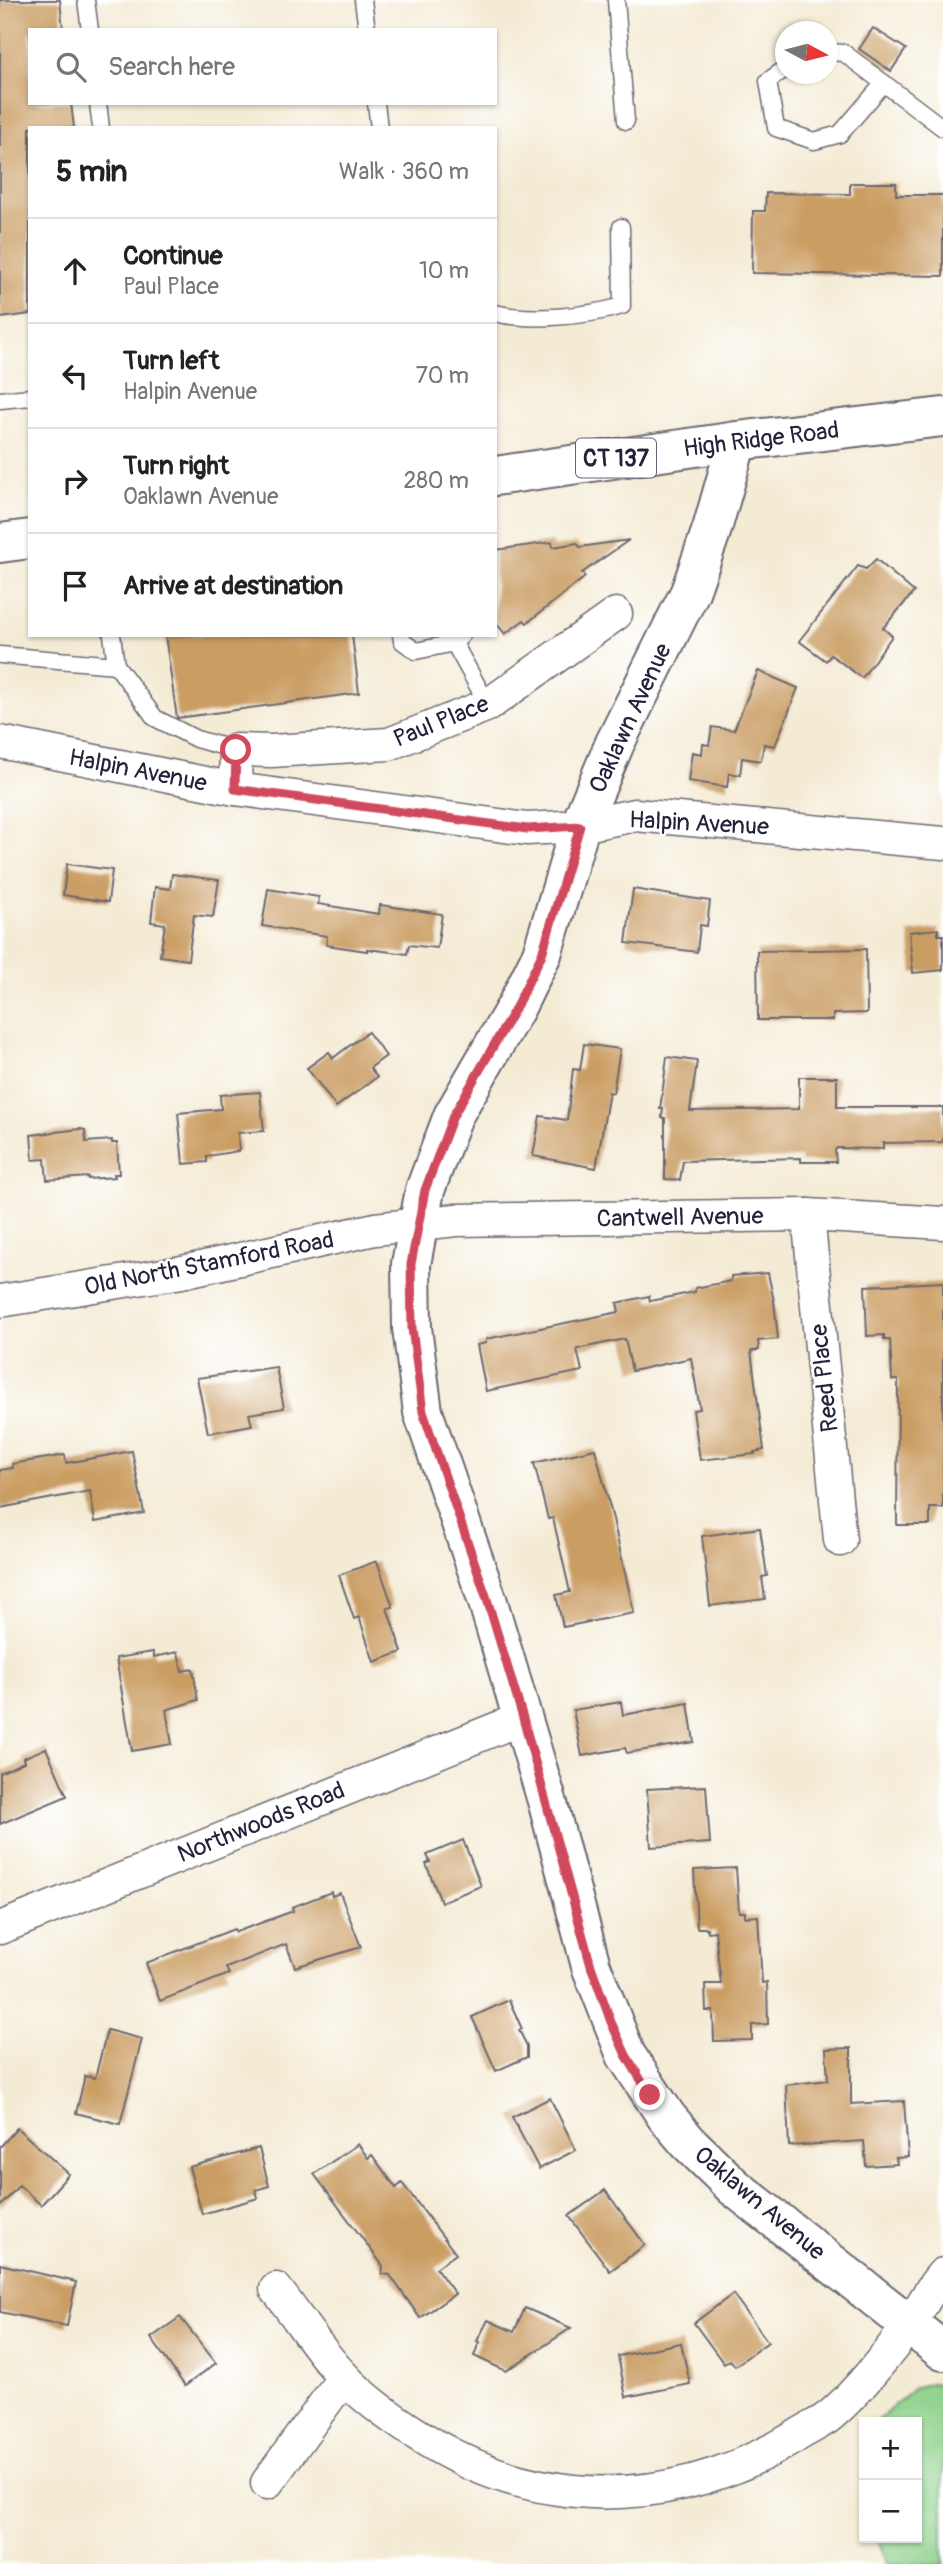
<!DOCTYPE html>
<html lang="en">
<head>
<meta charset="utf-8">
<style>
  body { margin:0; font-family:Pangolin,sans-serif; background:#f6f6f6; color:#222 }
  .controls { position:absolute; right:21px; bottom:21px; display:grid; overflow:hidden; border-radius:0px; box-shadow:0 2px 5px #0004 }
  .controls button { width:63px; height:63px; display:grid; place-items:center; padding:0; border:0; border-bottom:2px solid #e0e0e0; background:#fff; color:#222; font:35px sans-serif }
  .compass { position:absolute; left:775px; top:21px; width:63px; height:63px; border-radius:50%; background:#fff; box-shadow:0 2px 5px #0004; rotate:97deg }
  .stop { position:absolute; width:21px; height:21px; margin:-16px; border:5px solid #d1495b; border-radius:50%; background:#fff }
  .stop.end { background:#d1495b; border-color:#fff; box-shadow:0 2px 7px #0008 }
  .list { margin:0; padding:0; list-style:none }
  h2 { display:flex; justify-content:space-between; align-items:center; height:91px; margin:0; padding:0 28px; font-size:30px }
  h2 small { font-size:23px; font-weight:400; color:#767676 }
  .list li { display:grid; grid-template-columns:46px 1fr auto; gap:21px; align-items:center; box-sizing:border-box; height:105px; padding:0 28px; border-top:2px solid #e0e0e0 }
  .list b { display:block; font-size:26px; white-space:nowrap }
  .list p { margin:0; font-size:23px; white-space:nowrap; color:#767676 }
  .list em { font-size:23px; font-style:normal; color:#767676 }
  .icon { flex:none; width:38px; height:38px; fill:none; stroke:currentColor; stroke-width:2; stroke-linecap:round; stroke-linejoin:round }
  .map { position:relative; flex:none; width:943px; height:2564px; overflow:hidden }
  .search { position:absolute; background:#fff; box-shadow:0 2px 5px #0004; left:28px; top:28px; width:469px; height:77px; display:flex; align-items:center; gap:18px; box-sizing:border-box; padding:0 24px; border-radius:0px; color:#767676; font-size:26px }
  .panel { position:absolute; background:#fff; box-shadow:0 2px 5px #0004; left:28px; top:126px; width:469px; height:511px; border-radius:0px }
  .map>svg:first-child { display:block }
  .green { fill:#8cd089; stroke:#577962; stroke-width:2 }
  .building { fill:#ca9d64 }
  .lines { fill:none; stroke-linecap:round; stroke-linejoin:round }
  .lane-casing { stroke:#6c6871; stroke-width:19 }
  .street-casing { stroke:#6c6871; stroke-width:35 }
  .secondary-casing { stroke:#6c6871; stroke-width:42 }
  .primary-casing { stroke:#6c6871; stroke-width:42 }
  .lane { stroke:#fff; stroke-width:16 }
  .street { stroke:#fff; stroke-width:32 }
  .secondary { stroke:#fff; stroke-width:38 }
  .primary { stroke:#fff; stroke-width:38 }
  .route { stroke:#d1495b; stroke-width:9 }
  .labels { text-anchor:middle; stroke-width:5; stroke-linejoin:round; paint-order:stroke }
  .shield { fill:#fff; stroke:#646476; stroke-width:2 }
  .shield-label { font-size:23px; font-weight:bold; fill:#22223b }
  .street-label { font-size:24px; fill:#22223b; stroke:#fff }
</style>
</head>
<body>
<div class="map">
<svg width="943" height="2564" viewBox="0 0 943 2564">
  <rect width="100%" height="100%" fill="#fff"/>
  <filter id="ink" filterUnits="userSpaceOnUse"><feTurbulence type="fractalNoise" baseFrequency=".0143" numOctaves="2"/><feDisplacementMap in="SourceGraphic" scale="14" xChannelSelector="R" yChannelSelector="G"/><feConvolveMatrix kernelMatrix="1 2 1 2 8 2 1 2 1" color-interpolation-filters="sRGB"/></filter>
  <filter id="wash" filterUnits="userSpaceOnUse"><feTurbulence type="fractalNoise" baseFrequency=".00686" numOctaves="4" result="noise"/><feDisplacementMap in="SourceGraphic" scale="28" xChannelSelector="R" yChannelSelector="G"/><feGaussianBlur stdDeviation="1.57" result="paint"/><feColorMatrix in="noise" values="0 0 0 0 0 0 0 0 0 0 0 0 0 0 0 0 0 1.4 0 .05"/><feComposite in="paint" operator="in"/></filter>
  <g filter="url(#wash)">
    <rect width="100%" height="100%" fill="#f4ebd5"/>
    <polygon class="green" points="929,2383 943,2384 943,2564 886,2564 878,2538 917,2538 917,2422 876,2422 914,2388"/>
    <g id="blocks">
      <g class="building">
        <polygon points="0,0 60,0 63,30 30,30 30,103 71,103 74,128 30,128 30,314 0,318"/>
        <polygon points="873,28 906,49 891,71 859,49"/>
        <polygon points="850,183 896,183 896,195 943,195 943,276 752,273 753,211 765,211 766,193 850,194"/>
        <polygon points="629,540 582,573 585,577 527,623 524,620 505,634 495,621 495,550 552,542 553,547 577,543 580,547"/>
        <polygon points="876,559 914,592 883,628 892,636 862,678 831,655 826,661 799,641 858,566 866,569"/>
        <polygon points="165,635 352,635 359,693 177,718"/>
        <polygon points="758,671 798,688 775,746 764,744 761,761 742,758 740,775 729,773 727,787 688,781 692,752 702,754 703,744 709,745 712,727 734,730"/>
        <polygon points="67,864 112,870 108,902 63,895"/>
        <polygon points="172,874 219,880 213,917 194,915 188,960 160,956 165,924 151,922 155,887 170,889"/>
        <polygon points="268,889 319,897 318,904 379,914 380,905 442,914 437,948 409,945 407,954 367,949 367,951 326,945 327,936 262,926"/>
        <polygon points="633,889 710,901 707,926 700,925 697,952 626,943"/>
        <polygon points="938,929 938,935 943,935 943,970 913,973 909,932"/>
        <polygon points="866,949 867,1013 833,1014 833,1020 758,1020 757,951"/>
        <polygon points="368,1032 386,1056 370,1068 377,1077 336,1107 307,1068 329,1052 333,1058"/>
        <polygon points="584,1044 620,1049 613,1093 609,1092 596,1168 533,1156 540,1116 567,1120 573,1069 580,1070"/>
        <polygon points="667,1057 697,1061 690,1111 799,1109 799,1077 837,1077 837,1107 943,1107 943,1142 883,1143 883,1149 837,1148 835,1150 836,1162 801,1162 801,1158 683,1161 680,1180 665,1179 665,1118 662,1118 663,1109 660,1109"/>
        <polygon points="260,1092 264,1131 238,1133 239,1151 207,1156 207,1162 183,1164 178,1113 221,1109 220,1095"/>
        <polygon points="80,1129 85,1130 86,1142 112,1140 112,1143 117,1143 119,1174 114,1174 115,1177 88,1179 88,1177 47,1180 45,1159 33,1160 31,1135"/>
        <polygon points="768,1273 774,1301 778,1339 758,1341 759,1350 751,1351 764,1450 754,1452 755,1454 700,1460 693,1410 700,1409 691,1358 632,1371 625,1339 577,1349 582,1371 486,1391 477,1345 486,1343 486,1339 619,1312 617,1303 649,1296 650,1301 695,1292 695,1288 731,1281 731,1276"/>
        <polygon points="943,1282 943,1508 930,1508 930,1525 897,1525 898,1380 892,1380 890,1340 884,1340 884,1335 867,1336 865,1286"/>
        <polygon points="276,1367 284,1408 249,1414 252,1425 208,1433 197,1378"/>
        <polygon points="595,1449 613,1519 634,1613 563,1627 556,1595 570,1592 553,1518 548,1519 534,1463"/>
        <polygon points="132,1451 144,1513 95,1522 90,1491 0,1508 0,1470 13,1468 12,1464 65,1455 66,1463"/>
        <polygon points="760,1528 767,1576 762,1577 765,1599 710,1606 702,1536"/>
        <polygon points="377,1561 393,1607 387,1608 402,1652 374,1662 359,1617 354,1619 339,1575"/>
        <polygon points="153,1652 154,1657 178,1652 182,1671 193,1669 198,1700 166,1710 172,1744 132,1751 116,1658"/>
        <polygon points="621,1702 623,1715 688,1703 694,1742 627,1753 625,1748 582,1756 573,1710"/>
        <polygon points="46,1748 67,1796 0,1824 0,1773 24,1762 23,1758"/>
        <polygon points="706,1786 710,1843 651,1847 647,1789"/>
        <polygon points="463,1840 481,1886 441,1902 426,1864 430,1862 427,1855"/>
        <polygon points="736,1868 739,1912 745,1912 745,1917 758,1916 762,1983 767,1982 768,2024 752,2025 752,2040 714,2041 713,2011 706,2011 705,1984 721,1984 715,1931 708,1932 707,1928 697,1928 694,1870"/>
        <polygon points="331,1892 332,1896 340,1893 361,1947 295,1967 286,1944 226,1968 229,1974 160,2001 146,1963 234,1929 236,1932 293,1911 292,1907"/>
        <polygon points="509,2000 522,2029 519,2030 527,2046 527,2057 496,2071 472,2017"/>
        <polygon points="107,2030 142,2039 120,2124 76,2113 85,2076 95,2078"/>
        <polygon points="851,2048 851,2104 904,2101 908,2157 896,2158 897,2164 866,2166 864,2141 789,2146 786,2085 828,2080 826,2049"/>
        <polygon points="550,2098 576,2150 539,2169 512,2117"/>
        <polygon points="17,2128 69,2174 41,2205 19,2185 0,2207 0,2147"/>
        <polygon points="358,2144 368,2158 372,2155 396,2188 402,2183 456,2254 436,2268 455,2294 420,2318 390,2275 382,2274 383,2266 314,2174"/>
        <polygon points="259,2148 269,2186 256,2190 258,2198 202,2214 189,2167"/>
        <polygon points="605,2190 645,2245 610,2271 569,2216"/>
        <polygon points="0,2264 76,2282 67,2326 0,2312"/>
        <polygon points="733,2294 768,2342 735,2366 730,2360 724,2364 694,2323"/>
        <polygon points="525,2308 571,2328 506,2371 474,2356 479,2342 477,2341 488,2320 514,2332"/>
        <polygon points="180,2317 216,2363 185,2386 151,2338"/>
        <polygon points="681,2343 690,2384 626,2397 618,2356"/>
      </g>
    </g>
  </g>
  <g filter="url(#ink)">
    <use href="#blocks" fill-opacity="0" stroke="#6c6871" stroke-width="2"/>
    <g class="lines">
      <defs>
        <g id="lane">
          <polyline points="86,0 90,30"/>
          <polyline points="363,0 367,30"/>
          <polyline points="616,0 626,121"/>
          <polyline points="828,52 844,53 943,128"/>
          <polyline points="786,68 768,81 776,128 814,141 840,134 884,83"/>
          <polyline points="98,103 101,128"/>
          <polyline points="376,103 379,128"/>
          <path d="M 495,313 C 530,322 588,316 622,306 L 621,227"/>
          <polyline points="0,400 30,397"/>
          <polyline points="401,635 402,641 416,651 454,643 462,635"/>
          <polyline points="454,643 488,705"/>
          <polyline points="0,655 116,665 112,635"/>
          <polyline points="116,665 155,718 196,739 236,750"/>
        </g>
        <g id="street">
          <polyline points="0,742 235,789 527,829 580,826 635,815 943,843"/>
          <polyline points="235,789 236,750 271,751 389,744 488,705 616,614"/>
          <polyline points="808,1215 840,1540"/>
          <polyline points="0,1301 182,1272 375,1229 456,1220 808,1215 943,1223"/>
          <polyline points="0,1928 523,1718"/>
          <path d="M 276,2289 C 299,2318 319,2352 345,2378 C 365,2399 390,2417 415,2433 C 536,2513 672,2510 795,2437 C 805,2430 817,2425 827,2418 C 852,2399 892,2349 911,2322 C 922,2306 930,2288 943,2274"/>
          <polyline points="267,2483 344,2377"/>
        </g>
        <polyline id="secondary" points="737,441 712,529 690,592 615,743 580,826 542,954 516,1007 453,1116 425,1190 411,1264 412,1328 423,1412 487,1599 548,1804 591,1966 626,2055 666,2116 688,2142 734,2187 943,2351"/>
        <g id="primary">
          <polyline points="495,476 737,441 943,417"/>
          <polyline points="0,543 30,539"/>
        </g>
      </defs>
      <use href="#lane" class="lane-casing"/>
      <use href="#street" class="street-casing"/>
      <use href="#secondary" class="secondary-casing"/>
      <use href="#primary" class="primary-casing"/>
      <use href="#lane" class="lane"/>
      <use href="#street" class="street"/>
      <use href="#secondary" class="secondary"/>
      <use href="#primary" class="primary"/>
    </g>
  </g>
  <g class="lines" filter="url(#ink)">
    <polyline class="route" points="236,750 235,789 527,829 580,826 542,954 516,1007 453,1116 425,1190 411,1264 412,1328 423,1412 487,1599 523,1718 591,1966 611,2022 626,2055 650,2095"/>
  </g>
  <g class="labels">
    <rect class="shield" x="576" y="438.5" width="80" height="39" rx="5"/>
    <g class="shield-label">
      <text x="616" y="466">CT 137</text>
    </g>
    <g class="street-label">
      <text transform="translate(761 439) rotate(-7)" y="8">High Ridge Road</text>
      <text transform="translate(630 718) rotate(-65)" y="8">Oaklawn Avenue</text>
      <text transform="translate(441 721) rotate(-22)" y="8">Paul Place</text>
      <text transform="translate(138 770) rotate(11)" y="8">Halpin Avenue</text>
      <text transform="translate(699 823) rotate(3)" y="8">Halpin Avenue</text>
      <text transform="translate(680 1217) rotate(-1)" y="8">Cantwell Avenue</text>
      <text transform="translate(209 1263) rotate(-11)" y="8">Old North Stamford Road</text>
      <text transform="translate(824 1378) rotate(-96)" y="8">Reed Place</text>
      <text transform="translate(261 1822) rotate(-22)" y="8">Northwoods Road</text>
      <text transform="translate(760 2203) rotate(40)" y="8">Oaklawn Avenue</text>
    </g>
  </g>
</svg>
<div class="controls">
<button>+</button>
<button>−</button>
</div>
<svg class="compass" viewBox="-18 -18 36 36"><path d="M0-13l5 13h-10z" fill="#e53935"/><path d="M0 13l5-13h-10z" fill="#767676"/></svg>
<div class="stop" style="left:236px;top:750px"></div>
<div class="stop end" style="left:650px;top:2095px"></div>
<div class="search"><svg class="icon" aria-label="search" viewBox="0 0 24 24"><circle cx="10" cy="10" r="6"/><path d="M15 15l6 6"/></svg>Search here</div>
<section class="panel">
<h2>5 min<small>Walk · 360 m</small></h2>
<ul class="list">
<li><svg class="icon" aria-label="ahead" viewBox="0 0 24 24"><path d="M12 20V5M6 11l6-6 6 6"/></svg><div><b>Continue</b><p>Paul Place</p></div><em>10 m</em></li>
<li><svg class="icon" aria-label="left" viewBox="0 0 24 24"><path d="M17 20v-9H6M10 6l-5 5 5 5"/></svg><div><b>Turn left</b><p>Halpin Avenue</p></div><em>70 m</em></li>
<li><svg class="icon" aria-label="right" viewBox="0 0 24 24"><path d="M7 20v-9h11M14 6l5 5-5 5"/></svg><div><b>Turn right</b><p>Oaklawn Avenue</p></div><em>280 m</em></li>
<li><svg class="icon" aria-label="arrive" viewBox="0 0 24 24"><path d="M6 21V4h12l-3 4 3 4H6"/></svg><div><b>Arrive at destination</b></div></li>
</ul>
</section>
</div>
</body>
</html>
